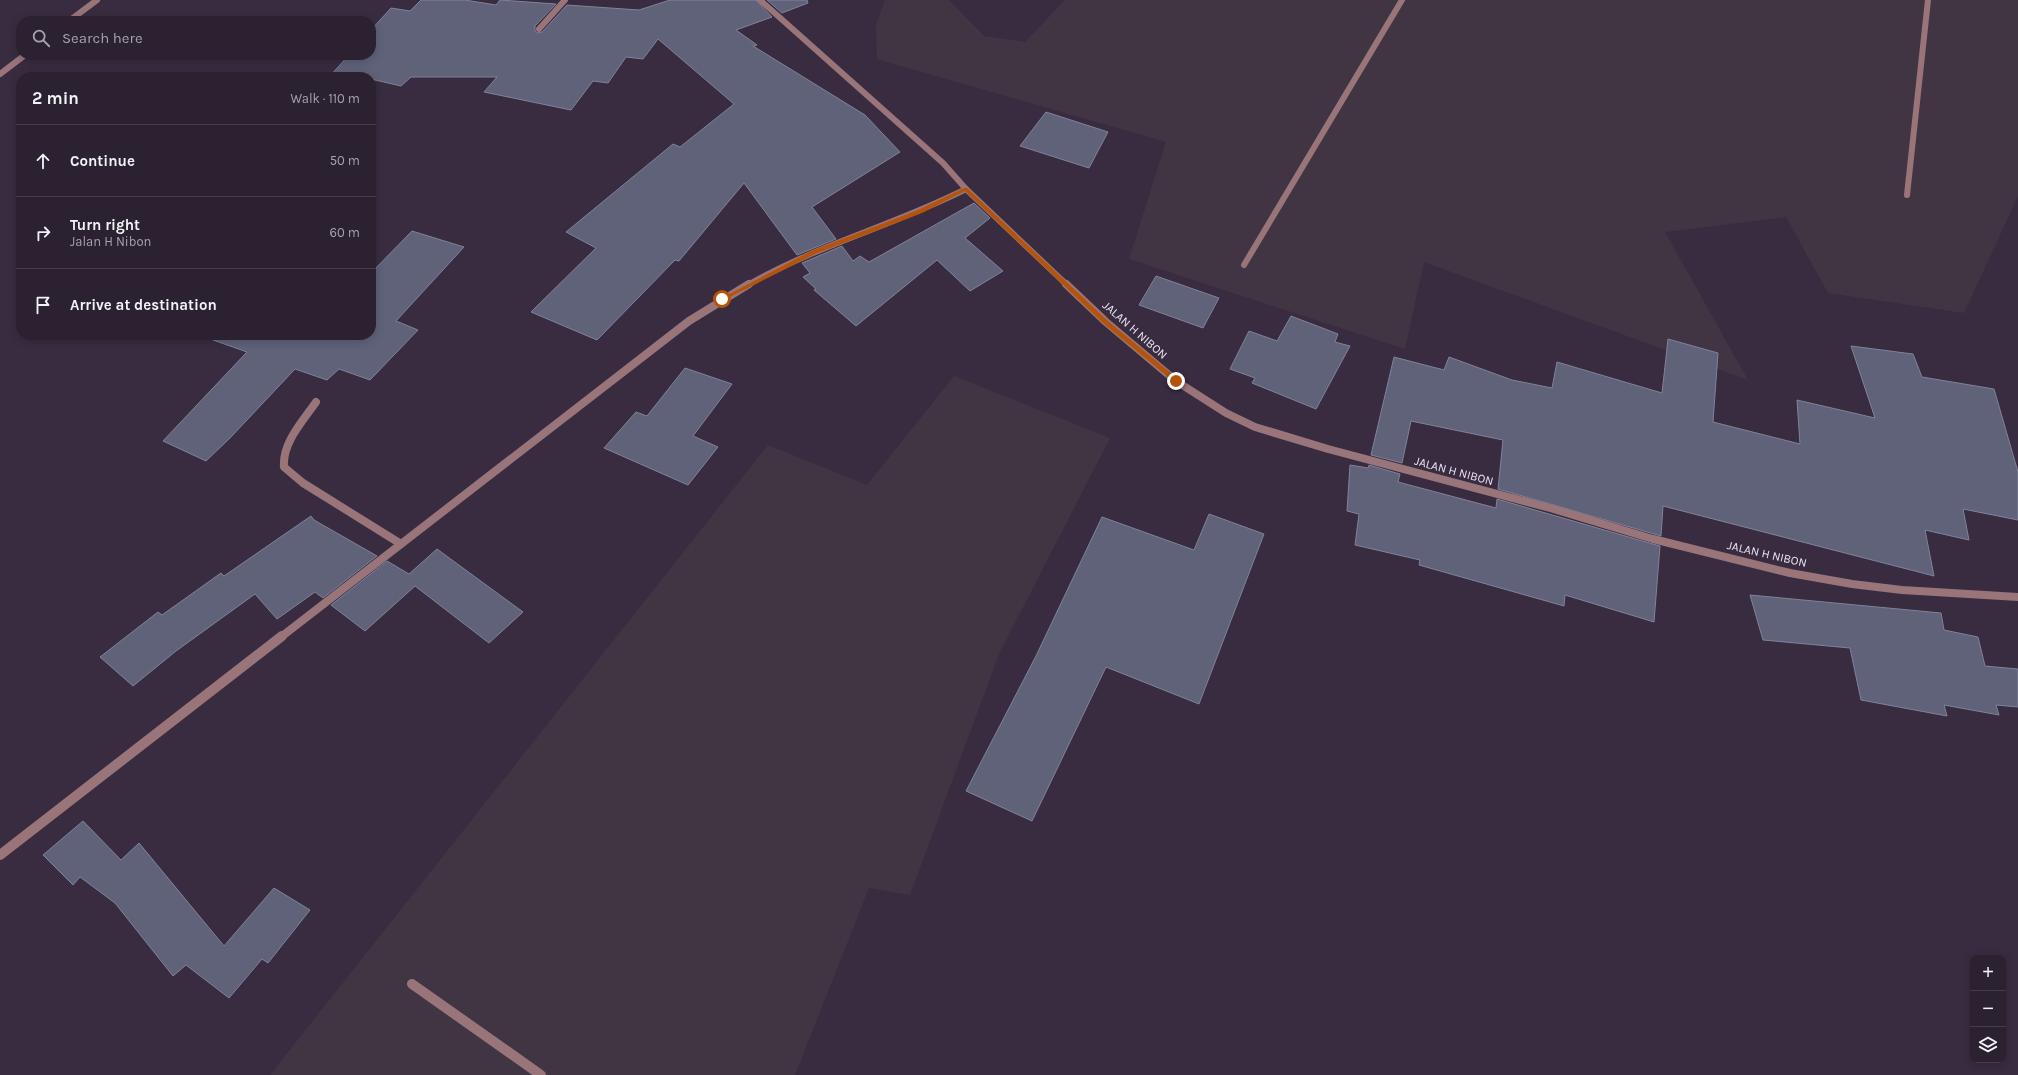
<!DOCTYPE html>
<html lang="en">
<head>
<meta charset="utf-8">
<style>
  body { margin:0; font-family:Karla,sans-serif; background:#332938; color:#f1f3f6 }
  .controls { position:absolute; right:12px; bottom:12px; display:grid; overflow:hidden; border-radius:8px; box-shadow:0 2px 10px #0003 }
  .controls button { width:36px; height:36px; display:grid; place-items:center; padding:0; border:0; border-bottom:1px solid #473e4c; background:#2b2130; color:#f1f3f6; font:20px sans-serif }
  .stop { position:absolute; width:12px; height:12px; margin:-9px; border:3px solid #b45309; border-radius:50%; background:#fff }
  .stop.end { background:#b45309; border-color:#fff; box-shadow:0 1px 4px #0008 }
  .list { margin:0; padding:0; list-style:none }
  h2 { display:flex; justify-content:space-between; align-items:center; height:52px; margin:0; padding:0 16px; font-size:17px }
  h2 small { font-size:13px; font-weight:400; color:#a6a3ab }
  .list li { display:grid; grid-template-columns:26px 1fr auto; gap:12px; align-items:center; box-sizing:border-box; height:72px; padding:0 16px; border-top:1px solid #473e4c }
  .list b { display:block; font-size:15px; white-space:nowrap }
  .list p { margin:0; font-size:13px; white-space:nowrap; color:#a6a3ab }
  .list em { font-size:13px; font-style:normal; color:#a6a3ab }
  .icon { flex:none; width:22px; height:22px; fill:none; stroke:currentColor; stroke-width:2; stroke-linecap:round; stroke-linejoin:round }
  .map { position:relative; flex:none; width:2018px; height:1075px; overflow:hidden }
  .search { position:absolute; background:#2b2130; box-shadow:0 2px 10px #0003; left:16px; top:16px; width:360px; height:44px; display:flex; align-items:center; gap:10px; box-sizing:border-box; padding:0 14px; border-radius:16px; color:#a6a3ab; font-size:15px }
  .panel { position:absolute; background:#2b2130; box-shadow:0 2px 10px #0003; left:16px; top:72px; width:360px; height:268px; border-radius:16px }
  .map>svg:first-child { display:block }
  .industrial { fill:#413544 }
  .building { fill:#60627a; stroke:#80829b }
  .lines { fill:none; stroke-linecap:round; stroke-linejoin:round }
  .service-far1 { stroke:#99757a; stroke-width:6 }
  .service { stroke:#99757a; stroke-width:10 }
  .minor-far2 { stroke:#99757a; stroke-width:6 }
  .minor-far1 { stroke:#99757a; stroke-width:8 }
  .minor { stroke:#99757a; stroke-width:10 }
  .route { fill:#b45309 }
  .labels { text-anchor:middle; stroke-width:3; stroke-linejoin:round; paint-order:stroke }
  .street-label { font-size:12px; fill:#ebe3f0; stroke:#392c40 }
</style>
</head>
<body>
<div class="map">
<svg width="2018" height="1075" viewBox="0 0 2018 1075">
  <rect width="100%" height="100%" fill="#392c40"/>
  <g class="industrial">
    <polygon points="885,0 949,0 984,36 1025,42 1065,0 2018,0 2018,196 1964,313 1828,293 1786,217 1665,232 1748,380 1424,262 1405,349 1129,259 1166,142 877,59 876,25"/>
    <polygon points="954,376 1110,438 999,654 910,895 869,888 795,1075 270,1075 768,445 867,485"/>
  </g>
  <g class="building">
    <polygon points="421,0 465,0 496,5 500,0 556,4 535,26 535,31 538,33 542,32 567,5 639,10 670,0 756,0 772,17 736,30 757,45 753,46 865,115 900,152 812,207 836,239 797,255 744,183 679,261 675,260 597,340 531,312 596,248 566,232 673,144 680,147 734,104 658,39 643,59 626,57 608,83 593,81 571,110 484,92 497,77 411,77 401,86 371,79 371,77 329,77 349,55 371,55 371,30 391,8 410,11"/>
    <polygon points="767,0 807,0 808,3 782,13"/>
    <polygon points="1046,112 1108,132 1089,168 1020,146"/>
    <polygon points="974,203 990,218 965,238 1003,271 970,291 937,260 856,326 814,290 816,289 803,277 810,273 802,263 842,246 853,261 860,256 869,262"/>
    <polygon points="412,231 464,247 396,321 418,330 370,380 339,369 327,380 295,369 230,438 206,461 163,441 247,352 213,340 214,335 371,335 371,273"/>
    <polygon points="1156,276 1219,298 1203,328 1139,305"/>
    <polygon points="1291,316 1338,334 1335,342 1350,346 1316,409 1252,383 1255,378 1230,369 1249,331 1277,341"/>
    <polygon points="1668,339 1718,353 1713,422 1800,444 1797,400 1875,418 1851,346 1913,354 1922,377 1994,389 2018,472 2018,520 1963,509 1969,540 1925,530 1934,576 1663,506 1661,536 1498,489 1503,440 1411,421 1402,463 1371,455 1394,357 1444,370 1449,357 1512,380 1552,388 1557,362 1662,393"/>
    <polygon points="685,368 732,384 693,436 718,447 688,485 604,448 636,412 647,416"/>
    <polygon points="1350,465 1368,468 1369,465 1400,474 1398,482 1496,508 1497,499 1660,546 1654,622 1565,595 1564,606 1419,565 1420,560 1355,545 1359,514 1347,511"/>
    <polygon points="1209,514 1264,534 1199,704 1106,667 1032,821 966,791 1036,656 1102,517 1194,550"/>
    <polygon points="311,516 314,520 377,556 323,598 315,592 277,619 255,594 176,651 133,686 100,657 158,612 162,615 221,573 224,576"/>
    <polygon points="437,549 523,612 489,643 415,586 365,631 331,605 387,561 409,574"/>
    <polygon points="1750,595 1941,613 1944,630 1978,637 1985,666 2018,669 2018,707 1996,705 1999,715 1944,705 1947,716 1861,700 1850,648 1763,640"/>
    <polygon points="83,821 121,860 139,843 224,946 274,888 310,910 268,963 262,959 229,998 186,965 173,976 115,903 80,877 73,885 43,855"/>
  </g>
  <g class="lines">
    <g class="service-far1">
      <polyline points="1907,195 1928,0"/>
      <polyline points="1244,265 1402,0"/>
    </g>
    <polyline class="service" points="412,984 541,1075"/>
    <g class="minor-far2">
      <polyline points="69,21 97,0"/>
      <polyline points="539,29 565,0"/>
      <polyline points="0,74 25,55"/>
      <polyline points="966,189 1067,285"/>
      <path d="M 748,285 C 817,245 895,225 966,189 L 943,163 L 760,0"/>
    </g>
    <g class="minor-far1">
      <polyline points="1066,284 1106,322 1176,381 1226,413 1255,427 1328,449 1550,508 1653,539 1790,573 1852,584 1902,590 2018,597"/>
      <path d="M 316,402 C 303,421 282,443 284,467 L 303,483 L 401,544"/>
      <polyline points="281,637 689,321 749,284"/>
    </g>
    <polyline class="minor" points="0,855 282,636"/>
  </g>
  <polygon class="route" points="964,188 967,188 1108,321 1178,379 1178,382 1174,382 1104,324 965,191 922,213 815,254 724,300 720,299 811,251 918,210"/>
  <g class="labels">
    <g class="street-label">
      <text transform="translate(1135 330) rotate(41)" y="4">JALAN H NIBON</text>
      <text transform="translate(1454 471) rotate(15)" y="4">JALAN H NIBON</text>
      <text transform="translate(1767 554) rotate(13)" y="4">JALAN H NIBON</text>
    </g>
  </g>
</svg>
<div class="controls">
<button>+</button>
<button>−</button>
<button><svg class="icon" aria-label="layers" viewBox="0 0 24 24"><path d="M12 4l9 5-9 5-9-5zM3 14l9 5 9-5"/></svg></button>
</div>
<div class="stop" style="left:722px;top:299px"></div>
<div class="stop end" style="left:1176px;top:381px"></div>
<div class="search"><svg class="icon" aria-label="search" viewBox="0 0 24 24"><circle cx="10" cy="10" r="6"/><path d="M15 15l6 6"/></svg>Search here</div>
<section class="panel">
<h2>2 min<small>Walk · 110 m</small></h2>
<ul class="list">
<li><svg class="icon" aria-label="ahead" viewBox="0 0 24 24"><path d="M12 20V5M6 11l6-6 6 6"/></svg><div><b>Continue</b></div><em>50 m</em></li>
<li><svg class="icon" aria-label="right" viewBox="0 0 24 24"><path d="M7 20v-9h11M14 6l5 5-5 5"/></svg><div><b>Turn right</b><p>Jalan H Nibon</p></div><em>60 m</em></li>
<li><svg class="icon" aria-label="arrive" viewBox="0 0 24 24"><path d="M6 21V4h12l-3 4 3 4H6"/></svg><div><b>Arrive at destination</b></div></li>
</ul>
</section>
</div>
</body>
</html>
